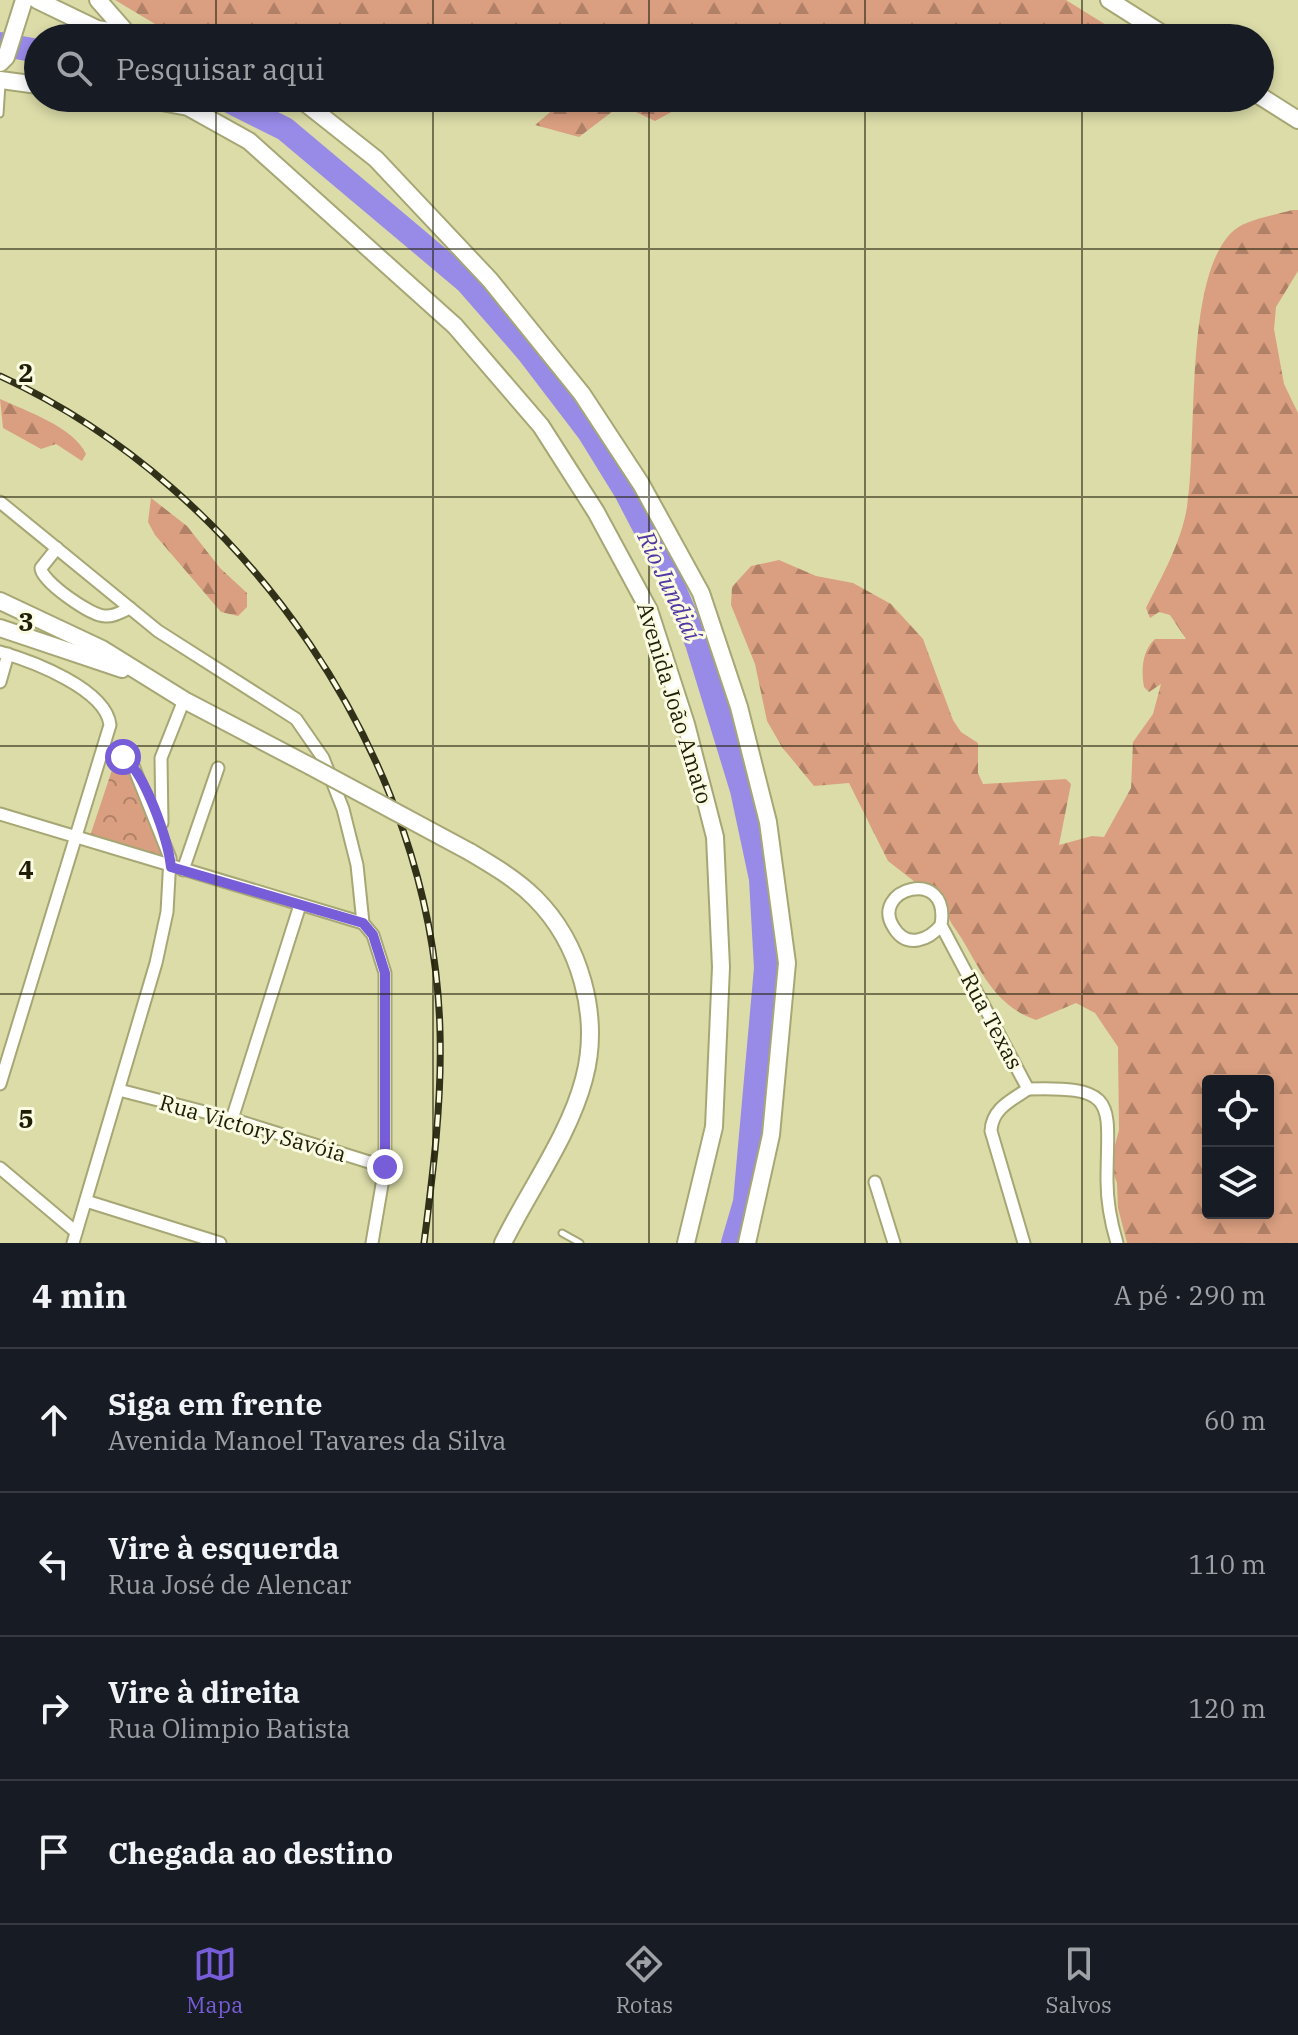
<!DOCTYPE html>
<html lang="pt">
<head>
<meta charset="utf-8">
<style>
  body { margin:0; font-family:"IBM Plex Serif",serif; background:#242831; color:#f1f3f6 }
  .controls { position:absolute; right:24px; bottom:24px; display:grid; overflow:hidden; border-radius:8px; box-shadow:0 4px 12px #0003 }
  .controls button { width:72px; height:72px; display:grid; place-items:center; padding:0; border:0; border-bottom:2px solid #363941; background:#171b24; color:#f1f3f6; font:40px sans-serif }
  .stop { position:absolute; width:24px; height:24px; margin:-18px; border:6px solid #785dd8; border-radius:50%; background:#fff }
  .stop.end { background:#785dd8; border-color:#fff; box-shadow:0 2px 8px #0008 }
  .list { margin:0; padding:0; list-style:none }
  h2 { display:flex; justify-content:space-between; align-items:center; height:104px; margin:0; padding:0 32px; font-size:34px }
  h2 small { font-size:26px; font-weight:400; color:#9ea1a6 }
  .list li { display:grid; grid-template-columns:52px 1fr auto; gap:24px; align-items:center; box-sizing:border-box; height:144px; padding:0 32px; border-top:2px solid #363941 }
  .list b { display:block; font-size:30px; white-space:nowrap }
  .list p { margin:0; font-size:26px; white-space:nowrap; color:#9ea1a6 }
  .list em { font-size:26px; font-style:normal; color:#9ea1a6 }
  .icon { flex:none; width:44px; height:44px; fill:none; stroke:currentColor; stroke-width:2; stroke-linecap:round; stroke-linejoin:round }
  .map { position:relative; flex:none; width:1298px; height:1243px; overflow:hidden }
  .search { position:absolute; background:#171b24; box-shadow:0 4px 12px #0003; left:24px; right:24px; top:24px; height:88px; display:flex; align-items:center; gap:20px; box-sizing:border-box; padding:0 28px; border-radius:44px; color:#9ea1a6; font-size:30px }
  .sheet { height:680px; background:#171b24 }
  nav { display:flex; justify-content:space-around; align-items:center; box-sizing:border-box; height:112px; border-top:2px solid #363941; background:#171b24; font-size:22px; color:#9ea1a6 }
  nav a { display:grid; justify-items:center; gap:4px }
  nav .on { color:#785dd8 }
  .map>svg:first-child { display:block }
  .forest { fill:url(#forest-firs); fill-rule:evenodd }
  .park { fill:url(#park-crowns) }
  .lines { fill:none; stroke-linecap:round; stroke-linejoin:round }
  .river { stroke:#988ae7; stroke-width:24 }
  .lane-casing { stroke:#a6a774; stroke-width:9 }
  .street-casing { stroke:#a6a774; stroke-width:15 }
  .primary-casing { stroke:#a6a774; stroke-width:20 }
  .lane { stroke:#fff; stroke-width:5 }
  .street { stroke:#fff; stroke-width:11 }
  .primary { stroke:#fff; stroke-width:16 }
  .rail-casing { stroke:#313119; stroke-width:7 }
  .rail { stroke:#fafbe1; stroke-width:4; stroke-dasharray:12; stroke-linecap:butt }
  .primary-bridge-casing { stroke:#a6a774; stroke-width:20; stroke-linecap:butt }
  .primary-bridge { stroke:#fff; stroke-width:16 }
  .route { stroke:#785dd8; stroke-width:10 }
  .grid { fill:none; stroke:#1d1d08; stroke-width:2; stroke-opacity:0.55 }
  .labels { text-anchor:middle; stroke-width:6; stroke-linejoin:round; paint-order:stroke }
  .street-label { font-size:22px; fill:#1d1d08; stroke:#fafbe1 }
  .water-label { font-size:24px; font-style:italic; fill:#5337a3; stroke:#fafbe1 }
  .grid-label { font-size:26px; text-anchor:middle; font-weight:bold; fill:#1d1d08; stroke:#fafbe1; stroke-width:6; stroke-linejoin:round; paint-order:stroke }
</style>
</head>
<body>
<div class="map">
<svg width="1298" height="1243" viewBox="0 0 1298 1243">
  <defs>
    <pattern id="forest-firs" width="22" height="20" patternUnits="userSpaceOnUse" patternTransform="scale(2)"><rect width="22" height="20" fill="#da9f80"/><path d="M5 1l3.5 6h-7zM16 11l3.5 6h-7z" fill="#b08167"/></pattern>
    <pattern id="park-crowns" width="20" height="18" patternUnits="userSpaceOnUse" patternTransform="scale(2)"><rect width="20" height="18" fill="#da9f80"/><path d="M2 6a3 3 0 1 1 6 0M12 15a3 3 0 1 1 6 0" fill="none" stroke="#b08167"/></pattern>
  </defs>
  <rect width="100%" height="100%" fill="#dbdca8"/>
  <g class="forest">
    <polygon points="115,0 1066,0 1127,38 214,38 155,24"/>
    <polygon points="346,98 697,98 655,121 621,105 579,137 535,125 555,108 371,108"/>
    <path d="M 1292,210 L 1298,210 L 1298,271 L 1276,307 L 1274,329 L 1284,384 L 1298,413 L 1298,1243 L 1127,1243 L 1118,1208 L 1117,1183 L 1110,1164 L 1119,1130 L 1118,1047 L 1095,1013 L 1076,1003 L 1036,1020 C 996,1006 982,973 962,939 C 954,926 948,922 946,906 L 888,861 L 849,783 L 814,786 L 782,747 L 767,721 L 755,664 L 731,605 L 732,587 L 751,566 L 779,560 L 816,576 L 853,583 L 891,604 L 923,639 L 953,720 L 961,732 L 978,743 L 978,773 L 983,784 L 1066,779 L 1071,784 L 1059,845 L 1092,836 L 1104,837 L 1131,788 L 1133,742 L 1153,714 L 1161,684 L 1149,692 L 1144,687 C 1141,670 1142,651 1155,639 L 1186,639 L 1170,615 L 1159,612 L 1150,618 L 1146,608 C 1162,576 1181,543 1187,507 C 1198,439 1184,284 1230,234 C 1243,219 1273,216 1292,210 ZM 1208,1081 L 1268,1081 L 1268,1213 L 1208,1213 Z"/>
    <path d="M 0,399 C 26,411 74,427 86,454 L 82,461 L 56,444 L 41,449 L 3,428 Z"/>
    <polygon points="151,498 187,526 220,568 247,593 247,607 238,616 221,612 155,535 148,522"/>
  </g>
  <polygon class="park" points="115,761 128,767 163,856 89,839"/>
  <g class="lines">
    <g class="river">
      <polyline points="0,44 38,51"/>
      <polyline points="223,98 285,129 467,282 528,352 589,432 626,492 664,565 697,643 742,790 761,879 766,968 745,1202 733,1243"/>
    </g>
    <defs>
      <g id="lane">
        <polyline points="0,114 2,84"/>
        <polyline points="562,1233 580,1243"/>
      </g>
      <g id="street">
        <polyline points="0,502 158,631 296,719 323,758 343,809 357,865 363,923 373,935 385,973 385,1167 372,1243"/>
        <path d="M 57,548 L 41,568 C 41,581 91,616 105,616 C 114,617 123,611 130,608"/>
        <path d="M 0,652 C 32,661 106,689 110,725 L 0,1084"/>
        <polyline points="0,682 8,654"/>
        <polyline points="0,814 363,923"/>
        <polyline points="162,823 161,758 184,700"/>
        <polyline points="183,870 218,768"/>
        <path d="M 941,925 C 929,940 907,949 894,928 C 868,889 951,865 941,925 L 1028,1089"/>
        <path d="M 1028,1089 C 1121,1086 1107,1104 1107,1181 C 1107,1202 1111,1223 1117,1243"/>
        <polyline points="119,1090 232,1119 385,1167"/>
        <polyline points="232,1119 300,905"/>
        <polyline points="0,1168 76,1232"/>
        <polyline points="875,1182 894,1243"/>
        <polyline points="86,1201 220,1243"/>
        <polyline points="73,1243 156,963 167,912 170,858 132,763 104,751"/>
        <path d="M 1024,1243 L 991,1131 C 992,1109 1010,1101 1028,1089"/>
      </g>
      <g id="primary">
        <polyline points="37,0 97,29 149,38"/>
        <polyline points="98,0 127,33"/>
        <polyline points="1109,0 1169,38"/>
        <polyline points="0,63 6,57 24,0"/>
        <polyline points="0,80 38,85"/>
        <polyline points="1260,96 1298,120"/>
        <polyline points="140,98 188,107 249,141 455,326 541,426 596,512 649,610 686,724 715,837 721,967 714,1127 686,1243"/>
        <polyline points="299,98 376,159 490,280 582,394 641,484 701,593 739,707 768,822 787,963 771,1135 747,1243"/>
        <polyline points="0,601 102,649 184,700 310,766"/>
        <polyline points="0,628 122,669"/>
        <path d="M 470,852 C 492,865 516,879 535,898 C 580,943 601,1016 584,1079 C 569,1136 529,1190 503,1243"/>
      </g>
    </defs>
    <use href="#lane" class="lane-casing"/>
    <use href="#street" class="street-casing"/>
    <use href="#primary" class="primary-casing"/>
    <use href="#lane" class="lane"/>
    <use href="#street" class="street"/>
    <use href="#primary" class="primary"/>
    <defs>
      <path id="rail" d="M 0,376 C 245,488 434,760 440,1032 C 442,1103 433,1173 424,1243"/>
    </defs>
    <use href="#rail" class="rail-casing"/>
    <use href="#rail" class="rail"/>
    <defs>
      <polyline id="primary-bridge" points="310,766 470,852"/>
    </defs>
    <use href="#primary-bridge" class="primary-bridge-casing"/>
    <use href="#primary-bridge" class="primary-bridge"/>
  </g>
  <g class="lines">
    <path class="route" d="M 123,757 C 145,772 168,840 171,867 L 363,923 L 373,935 L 385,973 L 385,1167"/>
  </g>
  <path class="grid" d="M 216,0 L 216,38M 433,0 L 433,38M 649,0 L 649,38M 865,0 L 865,38M 1082,0 L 1082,38M 216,98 L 216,1243M 433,98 L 433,1243M 649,98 L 649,1243M 865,98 L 865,1243M 1082,98 L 1082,1243M 0,249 L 1298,249M 0,497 L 1298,497M 0,746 L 1298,746M 0,994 L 1298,994"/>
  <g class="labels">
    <g class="street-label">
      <text transform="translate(675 703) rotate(73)" y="8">Avenida João Amato</text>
      <text transform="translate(992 1021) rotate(62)" y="8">Rua Texas</text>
      <text transform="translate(253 1128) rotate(16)" y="8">Rua Victory Savóia</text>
    </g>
    <g class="water-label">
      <text transform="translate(669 586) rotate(65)" y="8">Rio Jundiaí</text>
    </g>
  </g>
  <g class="grid-label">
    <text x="26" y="382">2</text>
    <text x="26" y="631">3</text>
    <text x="26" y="879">4</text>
    <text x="26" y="1128">5</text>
  </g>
</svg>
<div class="controls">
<button><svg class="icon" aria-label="locate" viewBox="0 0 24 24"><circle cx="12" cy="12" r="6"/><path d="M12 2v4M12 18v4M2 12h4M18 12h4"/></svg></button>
<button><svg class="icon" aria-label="layers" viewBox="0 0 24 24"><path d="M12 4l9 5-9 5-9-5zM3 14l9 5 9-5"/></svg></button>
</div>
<div class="stop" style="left:123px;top:757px"></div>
<div class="stop end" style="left:385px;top:1167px"></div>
<div class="search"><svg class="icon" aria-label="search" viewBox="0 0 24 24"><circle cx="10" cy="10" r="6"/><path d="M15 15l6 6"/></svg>Pesquisar aqui</div>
</div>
<section class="sheet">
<h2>4 min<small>A pé · 290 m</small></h2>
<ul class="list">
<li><svg class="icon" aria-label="ahead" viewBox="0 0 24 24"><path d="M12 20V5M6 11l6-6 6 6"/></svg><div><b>Siga em frente</b><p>Avenida Manoel Tavares da Silva</p></div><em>60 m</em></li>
<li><svg class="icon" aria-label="left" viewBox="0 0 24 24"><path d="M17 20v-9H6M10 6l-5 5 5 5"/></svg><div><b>Vire à esquerda</b><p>Rua José de Alencar</p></div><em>110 m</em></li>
<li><svg class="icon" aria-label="right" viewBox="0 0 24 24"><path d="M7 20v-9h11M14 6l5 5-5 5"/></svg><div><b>Vire à direita</b><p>Rua Olimpio Batista</p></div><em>120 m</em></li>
<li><svg class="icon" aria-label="arrive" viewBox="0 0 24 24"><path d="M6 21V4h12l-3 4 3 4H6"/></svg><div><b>Chegada ao destino</b></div></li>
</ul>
</section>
<nav>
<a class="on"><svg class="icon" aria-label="map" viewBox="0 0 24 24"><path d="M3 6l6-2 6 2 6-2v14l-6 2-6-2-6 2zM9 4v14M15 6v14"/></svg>Mapa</a>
<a><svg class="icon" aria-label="directions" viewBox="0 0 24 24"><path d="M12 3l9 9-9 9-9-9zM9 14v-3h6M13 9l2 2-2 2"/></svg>Rotas</a>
<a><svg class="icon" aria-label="saved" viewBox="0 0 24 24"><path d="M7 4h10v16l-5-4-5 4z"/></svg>Salvos</a>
</nav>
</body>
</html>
